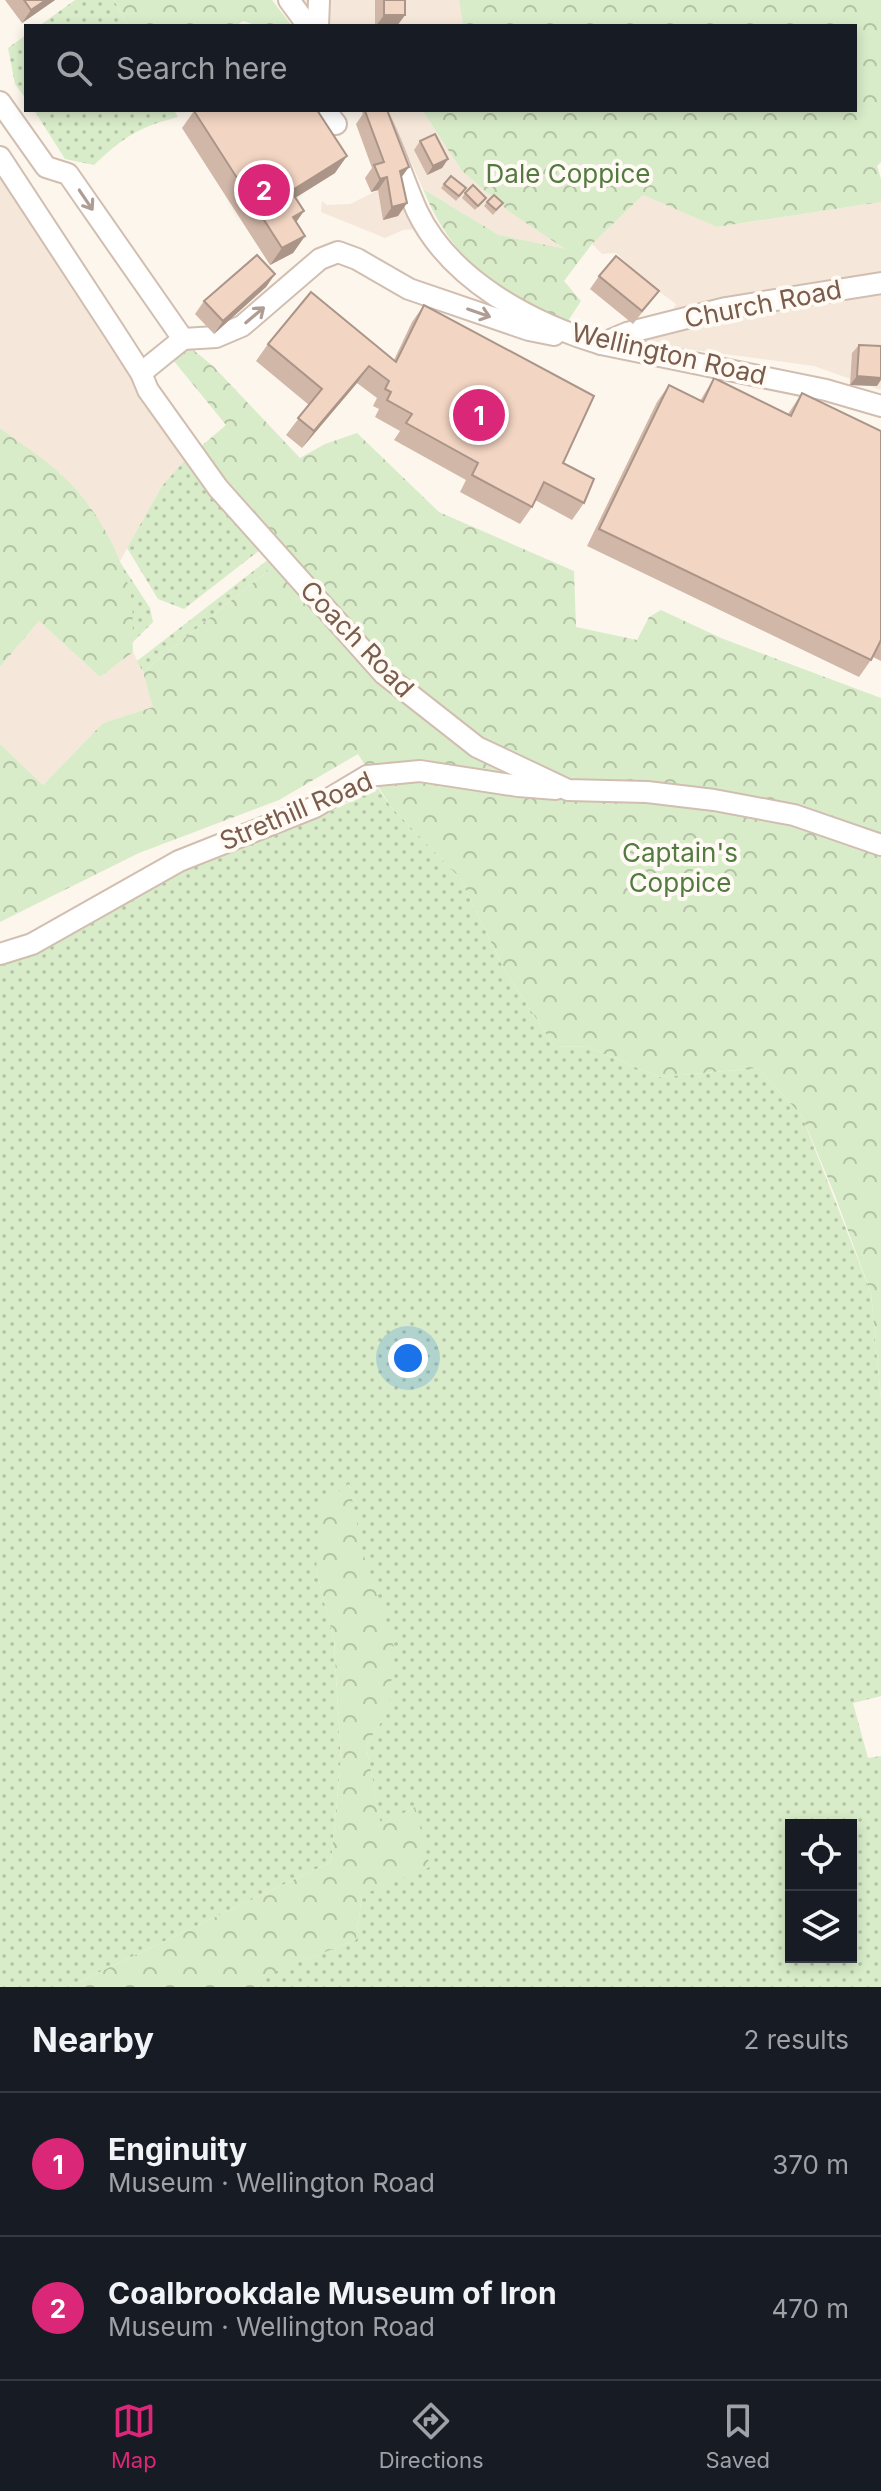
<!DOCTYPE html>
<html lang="en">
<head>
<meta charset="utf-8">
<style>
  body { margin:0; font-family:Inter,sans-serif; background:#242831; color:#f1f3f6 }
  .controls { position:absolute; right:24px; bottom:24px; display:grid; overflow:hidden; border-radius:0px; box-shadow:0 4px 12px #0003 }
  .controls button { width:72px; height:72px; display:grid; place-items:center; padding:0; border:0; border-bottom:2px solid #363941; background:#171b24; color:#f1f3f6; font:40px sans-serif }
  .you { position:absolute; left:408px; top:1358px; width:28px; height:28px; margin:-20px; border:6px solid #fff; border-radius:50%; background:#1a73e8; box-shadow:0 0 0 12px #1a73e833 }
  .badge { display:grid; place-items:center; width:52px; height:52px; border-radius:50%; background:#db2777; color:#fff; font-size:26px; font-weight:700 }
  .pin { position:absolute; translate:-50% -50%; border:4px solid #fff; box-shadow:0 2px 8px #0006 }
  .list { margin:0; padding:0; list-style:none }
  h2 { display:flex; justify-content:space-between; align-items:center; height:104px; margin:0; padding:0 32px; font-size:34px }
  h2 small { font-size:26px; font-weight:400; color:#9ea1a6 }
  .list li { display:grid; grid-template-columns:52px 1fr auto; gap:24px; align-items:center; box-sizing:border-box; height:144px; padding:0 32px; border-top:2px solid #363941 }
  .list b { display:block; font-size:30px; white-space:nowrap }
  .list p { margin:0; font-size:26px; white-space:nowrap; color:#9ea1a6 }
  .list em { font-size:26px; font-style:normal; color:#9ea1a6 }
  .icon { flex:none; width:44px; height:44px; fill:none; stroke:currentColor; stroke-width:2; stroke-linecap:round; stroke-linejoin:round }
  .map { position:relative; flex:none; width:881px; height:1987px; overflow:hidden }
  .search { position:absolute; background:#171b24; box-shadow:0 4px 12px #0003; left:24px; right:24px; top:24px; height:88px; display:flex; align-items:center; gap:20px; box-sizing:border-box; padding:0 28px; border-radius:0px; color:#9ea1a6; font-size:30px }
  .sheet { height:392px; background:#171b24 }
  nav { display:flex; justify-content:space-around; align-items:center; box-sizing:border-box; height:112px; border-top:2px solid #363941; background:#171b24; font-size:22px; color:#9ea1a6 }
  nav a { display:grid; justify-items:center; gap:4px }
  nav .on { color:#db2777 }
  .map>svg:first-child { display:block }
  .residential { fill:#f5e8da }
  .grass { fill:url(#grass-dots); fill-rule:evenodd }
  .forest { fill:url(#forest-crowns) }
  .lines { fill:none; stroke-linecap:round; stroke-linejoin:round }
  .minor-casing { stroke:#d1beb0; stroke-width:24 }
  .minor { stroke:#fff; stroke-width:20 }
  .wall { fill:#d1b7a8 }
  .shaded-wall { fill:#aa9588 }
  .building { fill:#f3d5c3; stroke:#aa9588; stroke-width:2 }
  .oneway { stroke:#af9d94 }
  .labels { text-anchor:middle; stroke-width:8; stroke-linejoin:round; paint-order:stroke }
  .park-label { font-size:26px; fill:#537a41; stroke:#fffaf3 }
  .street-label { font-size:26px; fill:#7a5c4d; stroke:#fffaf3 }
</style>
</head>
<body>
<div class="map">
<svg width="881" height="1987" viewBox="0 0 881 1987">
  <defs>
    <pattern id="grass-dots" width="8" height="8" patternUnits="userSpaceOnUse" patternTransform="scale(2)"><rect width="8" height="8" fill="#d8ecc9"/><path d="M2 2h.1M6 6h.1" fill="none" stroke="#b4c2a5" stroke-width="1.8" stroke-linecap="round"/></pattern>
    <pattern id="forest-crowns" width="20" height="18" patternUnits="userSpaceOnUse" patternTransform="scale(2)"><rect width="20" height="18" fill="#d8ecc9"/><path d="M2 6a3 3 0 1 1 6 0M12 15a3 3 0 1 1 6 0" fill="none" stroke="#b4c2a5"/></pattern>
  </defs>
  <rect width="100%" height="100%" fill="#fdf6ec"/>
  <g class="residential">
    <polygon points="298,0 459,0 463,26 318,26"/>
    <polygon points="383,110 422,110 462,171 511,213 568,251 499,235 423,189 403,144"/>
    <polygon points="0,172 71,279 134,384 188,457 162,486 120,561 103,527 61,474 0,428"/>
    <polygon points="399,180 417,229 403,230 385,238 321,212 322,201 327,205 350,204"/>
    <polygon points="643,195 718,227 881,202 881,390 814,366 634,342 670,316 676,304 646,282 616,253 602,254 592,244"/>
    <polygon points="39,621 100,677 133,652 143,672 154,707 103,723 43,785 0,744 0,667"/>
  </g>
  <g class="grass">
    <polygon points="75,0 114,0 128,26 39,26"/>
    <polygon points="26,35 26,99 15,84 8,48"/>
    <path d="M 34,110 L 174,110 L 178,117 C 138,127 124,137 94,165 L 65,159 Z"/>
    <polygon points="185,460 260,550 184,609 158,599 127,548 162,486"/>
    <polygon points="269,559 274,566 143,672 137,661"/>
    <polygon points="120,562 150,608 153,622 132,643 131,598"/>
    <path d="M 378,788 L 391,807 L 460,878 L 504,969 L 554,1046 L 588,1047 L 659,1077 L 758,1068 L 802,1116 L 871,1293 L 881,1399 L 881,1696 L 853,1703 L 868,1758 L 881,1756 L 881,1987 L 260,1987 L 257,1978 L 356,1940 L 362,1895 L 415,1807 L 381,1826 L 366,1745 L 389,1710 L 349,1484 L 316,1570 L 334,1640 L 341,1760 L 331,1862 L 68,1987 L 0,1987 L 0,964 L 56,943 L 198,861 L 319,817 ZM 791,1825 L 851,1825 L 851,1957 L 791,1957 Z"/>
  </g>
  <g class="forest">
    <polygon points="114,0 272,0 292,26 258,26 243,21 236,26 128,26"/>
    <path d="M 459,0 L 881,0 L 881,162 L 877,166 L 881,179 L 881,202 L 717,227 L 643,195 L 592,244 L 564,281 L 581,301 L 568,321 C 499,295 451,259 423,189 L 499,235 L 565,249 L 511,213 L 462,171 L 422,110 L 855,110 L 855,26 L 463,26 Z"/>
    <polygon points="191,348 214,367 300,458 325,444 357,433 439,512 574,571 576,627 637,640 649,617 661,610 721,638 881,698 881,1399 871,1293 834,1193 802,1116 758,1068 659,1077 588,1047 554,1046 504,969 460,878 391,807 358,754 279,800 139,853 0,922 0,744 43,785 103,723 153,707 143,672 274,566 185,460 226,425 173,360"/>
    <path d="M 0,428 C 21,444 45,459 64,477 C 96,508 121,552 131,596 C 134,613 132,634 133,652 L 100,677 L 39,621 L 0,667 Z"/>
    <polygon points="349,1484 363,1553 394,1647 389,1710 366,1745 381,1825 415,1807 430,1867 362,1895 356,1940 258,1978 260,1987 68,1987 331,1862 341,1760 334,1640 316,1570 322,1503"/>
  </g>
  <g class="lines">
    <defs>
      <g id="minor">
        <polyline points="289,0 308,26"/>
        <polyline points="318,26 319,0"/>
        <polyline points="0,102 46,167 68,174 183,339"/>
        <polyline points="325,110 336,124"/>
        <path d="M 374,110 C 392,142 402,177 417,211 C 450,280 531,323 601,344 L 826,390 L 881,406"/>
        <polyline points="0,157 114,331 141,373 148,390 218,488 384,674 477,747 568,790 647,792 714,800 794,815 881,845"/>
        <polyline points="183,339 216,337 242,326 320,259 338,252 357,259 409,289 529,330 554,335"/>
        <polyline points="601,344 627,333 726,308 881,283"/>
        <polyline points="141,373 183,339"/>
        <polyline points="0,954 32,944 179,861 315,807 367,776 420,771 518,786 556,789"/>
      </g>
    </defs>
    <use href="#minor" class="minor-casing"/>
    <use href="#minor" class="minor"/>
  </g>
  <g class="wall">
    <polygon points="5,0 55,0 22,23"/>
    <polygon points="375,0 405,0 405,15 397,26 375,26"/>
    <polygon points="194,111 335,173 295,198 296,222 305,236 293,253 270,265 182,128"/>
    <polygon points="365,111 409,167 401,178 407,203 398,216 383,220 378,190 371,192 365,178 372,168 356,124"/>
    <polygon points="420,141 448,159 442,168 427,175 414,150"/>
    <polygon points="451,176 466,188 456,201 441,188"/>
    <polygon points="465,193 486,198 475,210 462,198"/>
    <polygon points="487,202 503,203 493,215 484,206"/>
    <polygon points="275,274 266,287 214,334 195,314 204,301"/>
    <polygon points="599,276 659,291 633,324 590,289"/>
    <polygon points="424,305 563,463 584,503 572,520 535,500 532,507 520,524 460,492 466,480 394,440 400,431 375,417 379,409 373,406 377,398 357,383 302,448 286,435 309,405 256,361 268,344 394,360 412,322"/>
    <polygon points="859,345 877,386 850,385 852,353"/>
    <polygon points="714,378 788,414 802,393 881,431 881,661 873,657 859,677 587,546 657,402 669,385 700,401"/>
  </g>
  <g class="shaded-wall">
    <polygon points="46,0 55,0 22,23 31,10"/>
    <polygon points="384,15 405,15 397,26 376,26"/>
    <polygon points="347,156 335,173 279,208 291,191"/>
    <polygon points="448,159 442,168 427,175 433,166"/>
    <polygon points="409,167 399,180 400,171"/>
    <polygon points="387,177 378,190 371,192 380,179"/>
    <polygon points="407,203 398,216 383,220 392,207"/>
    <polygon points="304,211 292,228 293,217"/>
    <polygon points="305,236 293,253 270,265 282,248"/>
    <polygon points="275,274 266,287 214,334 223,321"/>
    <polygon points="369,366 357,383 302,448 314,431"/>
    <polygon points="857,376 881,378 881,380 877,386 850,385"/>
  </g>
  <g class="building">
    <polygon points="24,0 46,0 31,10"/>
    <rect x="384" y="0" width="21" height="15"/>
    <polygon points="196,110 317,110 347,156 291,191 304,211 293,217 305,236 282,248 194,111"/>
    <polygon points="367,110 387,110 409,167 400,171 407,203 392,207 387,177 380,179 374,165 384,162 365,111"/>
    <polygon points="435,134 448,159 433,166 420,141"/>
    <polygon points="451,176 466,188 459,196 444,184"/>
    <polygon points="473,185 486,198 478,206 465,193"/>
    <polygon points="494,195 503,203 496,210 487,202"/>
    <polygon points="257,255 275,274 223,321 204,301"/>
    <polygon points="616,256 659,291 642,311 599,276"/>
    <polygon points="311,292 396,362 424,305 594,396 563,463 594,479 584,503 544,482 532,507 472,475 478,463 406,423 412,414 387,400 391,392 385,389 389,381 369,366 314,431 298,418 322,389 268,344"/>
    <polygon points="859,345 881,346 881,378 857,376"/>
    <polygon points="714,378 791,416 802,393 881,431 881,640 871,660 599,529 669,385 703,402"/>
  </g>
  <defs><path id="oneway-shaft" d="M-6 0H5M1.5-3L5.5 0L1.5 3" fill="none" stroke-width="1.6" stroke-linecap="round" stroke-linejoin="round" transform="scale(2)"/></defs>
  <g class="oneway">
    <use href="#oneway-shaft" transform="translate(86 200) rotate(56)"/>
    <use href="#oneway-shaft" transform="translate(479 313) rotate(19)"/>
    <use href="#oneway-shaft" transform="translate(255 315) rotate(-40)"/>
  </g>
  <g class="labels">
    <g class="park-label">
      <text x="568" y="183">Dale Coppice</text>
      <text x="680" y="862">Captain's<tspan x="680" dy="30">Coppice</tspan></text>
    </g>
    <g class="street-label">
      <text transform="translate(763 304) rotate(-11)" y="9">Church Road</text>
      <text transform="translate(669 354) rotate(13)" y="9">Wellington Road</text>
      <text transform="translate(357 639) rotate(46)" y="9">Coach Road</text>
      <text transform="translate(296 811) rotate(-23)" y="9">Strethill Road</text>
    </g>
  </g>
</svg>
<div class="controls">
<button><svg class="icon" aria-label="locate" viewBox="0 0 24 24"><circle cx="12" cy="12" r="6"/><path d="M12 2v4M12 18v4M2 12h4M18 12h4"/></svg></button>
<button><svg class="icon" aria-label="layers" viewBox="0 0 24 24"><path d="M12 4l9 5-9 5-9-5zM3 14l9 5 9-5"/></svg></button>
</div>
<div class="you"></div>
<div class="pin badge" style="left:479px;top:415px">1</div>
<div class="pin badge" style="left:264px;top:190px">2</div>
<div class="search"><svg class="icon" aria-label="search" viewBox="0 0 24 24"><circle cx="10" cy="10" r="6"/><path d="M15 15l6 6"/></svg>Search here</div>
</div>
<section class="sheet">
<h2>Nearby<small>2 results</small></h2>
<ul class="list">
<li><span class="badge">1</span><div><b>Enginuity</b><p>Museum · Wellington Road</p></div><em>370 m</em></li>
<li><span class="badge">2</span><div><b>Coalbrookdale Museum of Iron</b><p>Museum · Wellington Road</p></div><em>470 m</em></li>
</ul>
</section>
<nav>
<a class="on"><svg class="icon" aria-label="map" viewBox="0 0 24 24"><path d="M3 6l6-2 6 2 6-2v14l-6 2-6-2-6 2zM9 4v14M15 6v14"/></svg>Map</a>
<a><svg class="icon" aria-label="directions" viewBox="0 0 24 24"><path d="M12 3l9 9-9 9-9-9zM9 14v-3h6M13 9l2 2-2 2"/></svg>Directions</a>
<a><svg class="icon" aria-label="saved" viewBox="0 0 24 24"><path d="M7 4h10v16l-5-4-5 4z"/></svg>Saved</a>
</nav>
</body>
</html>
